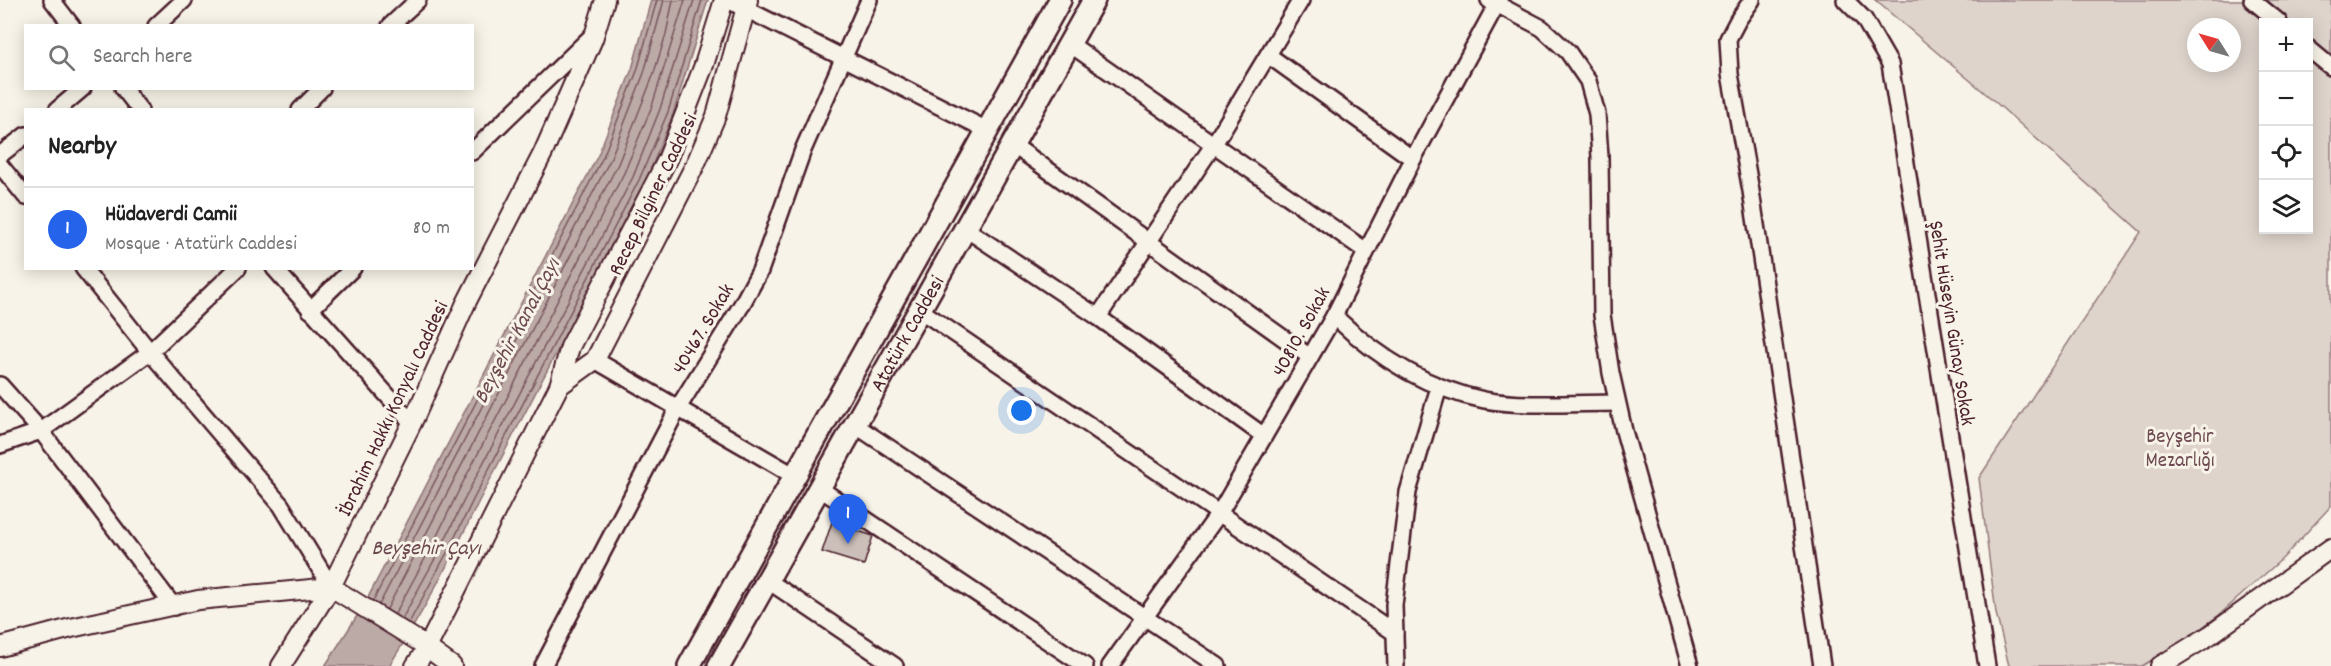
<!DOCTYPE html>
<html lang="en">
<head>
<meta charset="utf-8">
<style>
  body { margin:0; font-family:Dekko,sans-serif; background:#f6f6f6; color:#222 }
  .controls { position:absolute; right:18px; top:18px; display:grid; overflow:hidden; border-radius:0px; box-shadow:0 3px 15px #0003 }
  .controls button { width:54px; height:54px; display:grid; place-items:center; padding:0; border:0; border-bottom:2px solid #e0e0e0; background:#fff; color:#222; font:30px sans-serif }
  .compass { position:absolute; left:2187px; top:18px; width:54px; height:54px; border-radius:50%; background:#fff; box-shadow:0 3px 15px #0003; rotate:307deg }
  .you { position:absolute; left:1022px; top:411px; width:21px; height:21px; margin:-15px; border:4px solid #fff; border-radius:50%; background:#1a73e8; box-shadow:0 0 0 9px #1a73e833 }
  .badge { display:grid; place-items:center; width:39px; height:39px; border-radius:50%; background:#2563eb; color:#fff; font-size:20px; font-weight:700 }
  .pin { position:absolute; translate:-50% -50px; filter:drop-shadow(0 2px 3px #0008) }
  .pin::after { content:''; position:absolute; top:32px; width:21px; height:18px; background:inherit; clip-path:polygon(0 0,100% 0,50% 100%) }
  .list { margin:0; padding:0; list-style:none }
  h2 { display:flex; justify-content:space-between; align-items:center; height:78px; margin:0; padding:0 24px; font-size:26px }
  h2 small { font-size:20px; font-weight:400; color:#767676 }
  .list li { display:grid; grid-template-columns:39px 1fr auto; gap:18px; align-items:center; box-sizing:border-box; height:84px; padding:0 24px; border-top:2px solid #e0e0e0 }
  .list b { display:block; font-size:22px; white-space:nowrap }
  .list p { margin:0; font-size:20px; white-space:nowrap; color:#767676 }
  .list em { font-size:20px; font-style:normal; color:#767676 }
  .icon { flex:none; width:33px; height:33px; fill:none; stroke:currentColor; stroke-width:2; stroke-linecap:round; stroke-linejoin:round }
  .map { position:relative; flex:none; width:2331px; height:666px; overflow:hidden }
  .search { position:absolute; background:#fff; box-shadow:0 3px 15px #0003; left:24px; top:24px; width:450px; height:66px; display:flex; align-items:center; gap:15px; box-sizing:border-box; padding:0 21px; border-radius:0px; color:#767676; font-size:22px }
  .panel { position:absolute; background:#fff; box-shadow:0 3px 15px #0003; left:24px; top:108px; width:450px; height:162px; border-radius:0px }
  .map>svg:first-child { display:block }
  .green { fill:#ded4cc; stroke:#947a7c; stroke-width:1.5; fill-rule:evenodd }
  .water { fill:#bcaaa7; stroke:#8e7275; stroke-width:1.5 }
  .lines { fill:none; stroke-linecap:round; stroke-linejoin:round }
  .shore { stroke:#78575d; stroke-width:1.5 }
  .building { fill:#ccbfb9; stroke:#4a1f2b; stroke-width:1.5 }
  .minor-casing { stroke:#4a1f2b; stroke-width:20 }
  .tertiary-casing { stroke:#4a1f2b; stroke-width:22 }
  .secondary-casing { stroke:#4a1f2b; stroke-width:26 }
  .minor { stroke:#f7f3e8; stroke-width:15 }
  .tertiary { stroke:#f7f3e8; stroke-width:18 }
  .secondary { stroke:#f7f3e8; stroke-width:21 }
  .labels { text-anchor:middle; stroke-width:6; stroke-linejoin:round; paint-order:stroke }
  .street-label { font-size:21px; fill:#4a1f2b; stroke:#f7f3e8 }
  .park-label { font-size:21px; fill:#6f4c53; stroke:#f7f3e8 }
  .water-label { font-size:22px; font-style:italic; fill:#6c4950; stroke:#f7f3e8 }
</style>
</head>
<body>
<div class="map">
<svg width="2331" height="666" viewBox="0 0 2331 666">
  <rect width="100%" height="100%" fill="#f7f3e8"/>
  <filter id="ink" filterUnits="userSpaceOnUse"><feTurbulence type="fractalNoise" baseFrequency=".0167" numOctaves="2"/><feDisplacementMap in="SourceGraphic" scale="12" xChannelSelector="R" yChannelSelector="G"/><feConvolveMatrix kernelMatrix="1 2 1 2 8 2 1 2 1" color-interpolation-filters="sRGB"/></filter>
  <g filter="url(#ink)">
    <path class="green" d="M 1875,0 L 2331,0 L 2331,506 L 2283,558 L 2219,615 L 2185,640 L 2142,666 L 2009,666 L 1996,613 L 1979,478 L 2141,232 L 1992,99 ZM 2264,22 L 2308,22 L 2308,230 L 2264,230 ZM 2196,27 L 2232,27 L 2232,63 L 2196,63 Z"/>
    <path class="water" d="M 651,0 L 708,0 L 673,114 L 645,183 L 479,501 C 452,558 423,613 389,666 L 325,666 L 364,605 L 598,155 L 632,69 Z"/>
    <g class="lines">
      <g class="shore">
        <polyline points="373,601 603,157 637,71 657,0"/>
        <polyline points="379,605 610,160 644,73 664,0"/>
        <polyline points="387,609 618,164 653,76 666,34 673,0"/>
        <polyline points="395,614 434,542 459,490 624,173 652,106 685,0"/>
        <polyline points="402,619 442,546 467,494 633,177 660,109 694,0"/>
        <polyline points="409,623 449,549 474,498 639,180 668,112 702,0"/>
      </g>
    </g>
    <polygon class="building" points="832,522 873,536 864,565 822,552"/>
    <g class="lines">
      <defs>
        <g id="minor">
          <polyline points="52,0 72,26"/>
          <polyline points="728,0 987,130"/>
          <polyline points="1489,0 1542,28 1568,52 1588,81 1597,114 1600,157 1602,315 1611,373 1624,431 1690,666"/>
          <polyline points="1752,0 1738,20 1728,39 1730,74 1751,191 1822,666"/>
          <polyline points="1845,0 1864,19 1890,64 1987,666"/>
          <polyline points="2252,0 2279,22"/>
          <polyline points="156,26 184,0"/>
          <polyline points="390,26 418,0"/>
          <polyline points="1070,44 1366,251"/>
          <polyline points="2308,48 2331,67"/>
          <polyline points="1268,55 1413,159"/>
          <polyline points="123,88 140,110"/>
          <polyline points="57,110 83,88"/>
          <polyline points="300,110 322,88"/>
          <polyline points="1013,145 1310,357"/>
          <polyline points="472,152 593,35"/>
          <polyline points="0,155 26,135"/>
          <polyline points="0,165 26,197"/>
          <polyline points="966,229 1098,317 1264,436"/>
          <polyline points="83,268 150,352 281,505 331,587"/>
          <polyline points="274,268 412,423"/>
          <polyline points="310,310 353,268"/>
          <polyline points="920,310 1395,633"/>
          <path d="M 1334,316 C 1377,357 1425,388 1484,400 C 1522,407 1578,403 1617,403"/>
          <polyline points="1098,317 1214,144 1301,0"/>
          <polyline points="595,360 795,476"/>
          <polyline points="0,385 41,431 174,607"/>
          <polyline points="855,425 1218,666"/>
          <polyline points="0,445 41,431 150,352 238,268"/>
          <polyline points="819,488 1085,666"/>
          <polyline points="767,580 895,666"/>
          <polyline points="543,666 678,408 741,306 760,271 803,150 869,0"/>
          <polyline points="1110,666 1220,512 1334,316 1413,159 1499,0"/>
          <polyline points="1396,666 1394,605 1408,492 1439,387"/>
        </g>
        <g id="tertiary">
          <polyline points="724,0 704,65 667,160 570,347 559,386 595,360 696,163 716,116 748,0"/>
          <polyline points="0,647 71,628 198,600 331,587 418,641 452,666"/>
          <polyline points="281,666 331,587 412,423 466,303 543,153 593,39 605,0"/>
          <polyline points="415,666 427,648 559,386"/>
          <polyline points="2160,666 2210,635 2331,548"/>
        </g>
        <g id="secondary">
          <polyline points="689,666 1060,0"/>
          <path id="s1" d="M 719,666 L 1094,0"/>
        </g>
      </defs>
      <use href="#minor" class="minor-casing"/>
      <use href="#tertiary" class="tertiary-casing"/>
      <use href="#secondary" class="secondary-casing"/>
      <use href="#minor" class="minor"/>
      <use href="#tertiary" class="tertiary"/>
      <use href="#secondary" class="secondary"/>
    </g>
  </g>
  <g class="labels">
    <g class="street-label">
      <text transform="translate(652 194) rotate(-64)" y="7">Recep Bilginer Caddesi</text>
      <text transform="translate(1953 323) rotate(81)" y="7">Şehit Hüseyin Günay Sokak</text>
      <text transform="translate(702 328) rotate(-59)" y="7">40467. Sokak</text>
      <text transform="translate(1300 331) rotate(-61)" y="7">40810. Sokak</text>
      <text dy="7" stroke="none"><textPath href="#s1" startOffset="382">Atatürk Caddesi</textPath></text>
      <text transform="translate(392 408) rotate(-65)" y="7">İbrahim Hakkı Konyalı Caddesi</text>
    </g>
    <g class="park-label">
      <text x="2180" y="442">Beyşehir<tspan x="2180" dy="24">Mezarlığı</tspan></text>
    </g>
    <g class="water-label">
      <text transform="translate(515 330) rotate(-62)" y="8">Beyşehir Kanal Çayı</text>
      <text x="426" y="554">Beyşehir Çayı</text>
    </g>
  </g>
</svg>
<div class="controls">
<button>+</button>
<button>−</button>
<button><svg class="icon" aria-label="locate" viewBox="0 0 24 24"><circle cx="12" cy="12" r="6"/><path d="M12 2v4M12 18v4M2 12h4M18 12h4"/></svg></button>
<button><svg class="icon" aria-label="layers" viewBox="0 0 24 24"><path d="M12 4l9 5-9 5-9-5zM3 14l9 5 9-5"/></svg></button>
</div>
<svg class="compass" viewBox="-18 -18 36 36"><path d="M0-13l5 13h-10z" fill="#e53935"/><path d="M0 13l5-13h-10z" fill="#767676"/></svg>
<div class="you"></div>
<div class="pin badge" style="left:848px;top:544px">1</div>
<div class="search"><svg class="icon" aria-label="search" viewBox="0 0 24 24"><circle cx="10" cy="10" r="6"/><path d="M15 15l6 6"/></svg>Search here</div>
<section class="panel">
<h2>Nearby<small></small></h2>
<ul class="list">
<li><span class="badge">1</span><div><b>Hüdaverdi Camii</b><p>Mosque · Atatürk Caddesi</p></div><em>80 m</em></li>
</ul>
</section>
</div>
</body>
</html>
